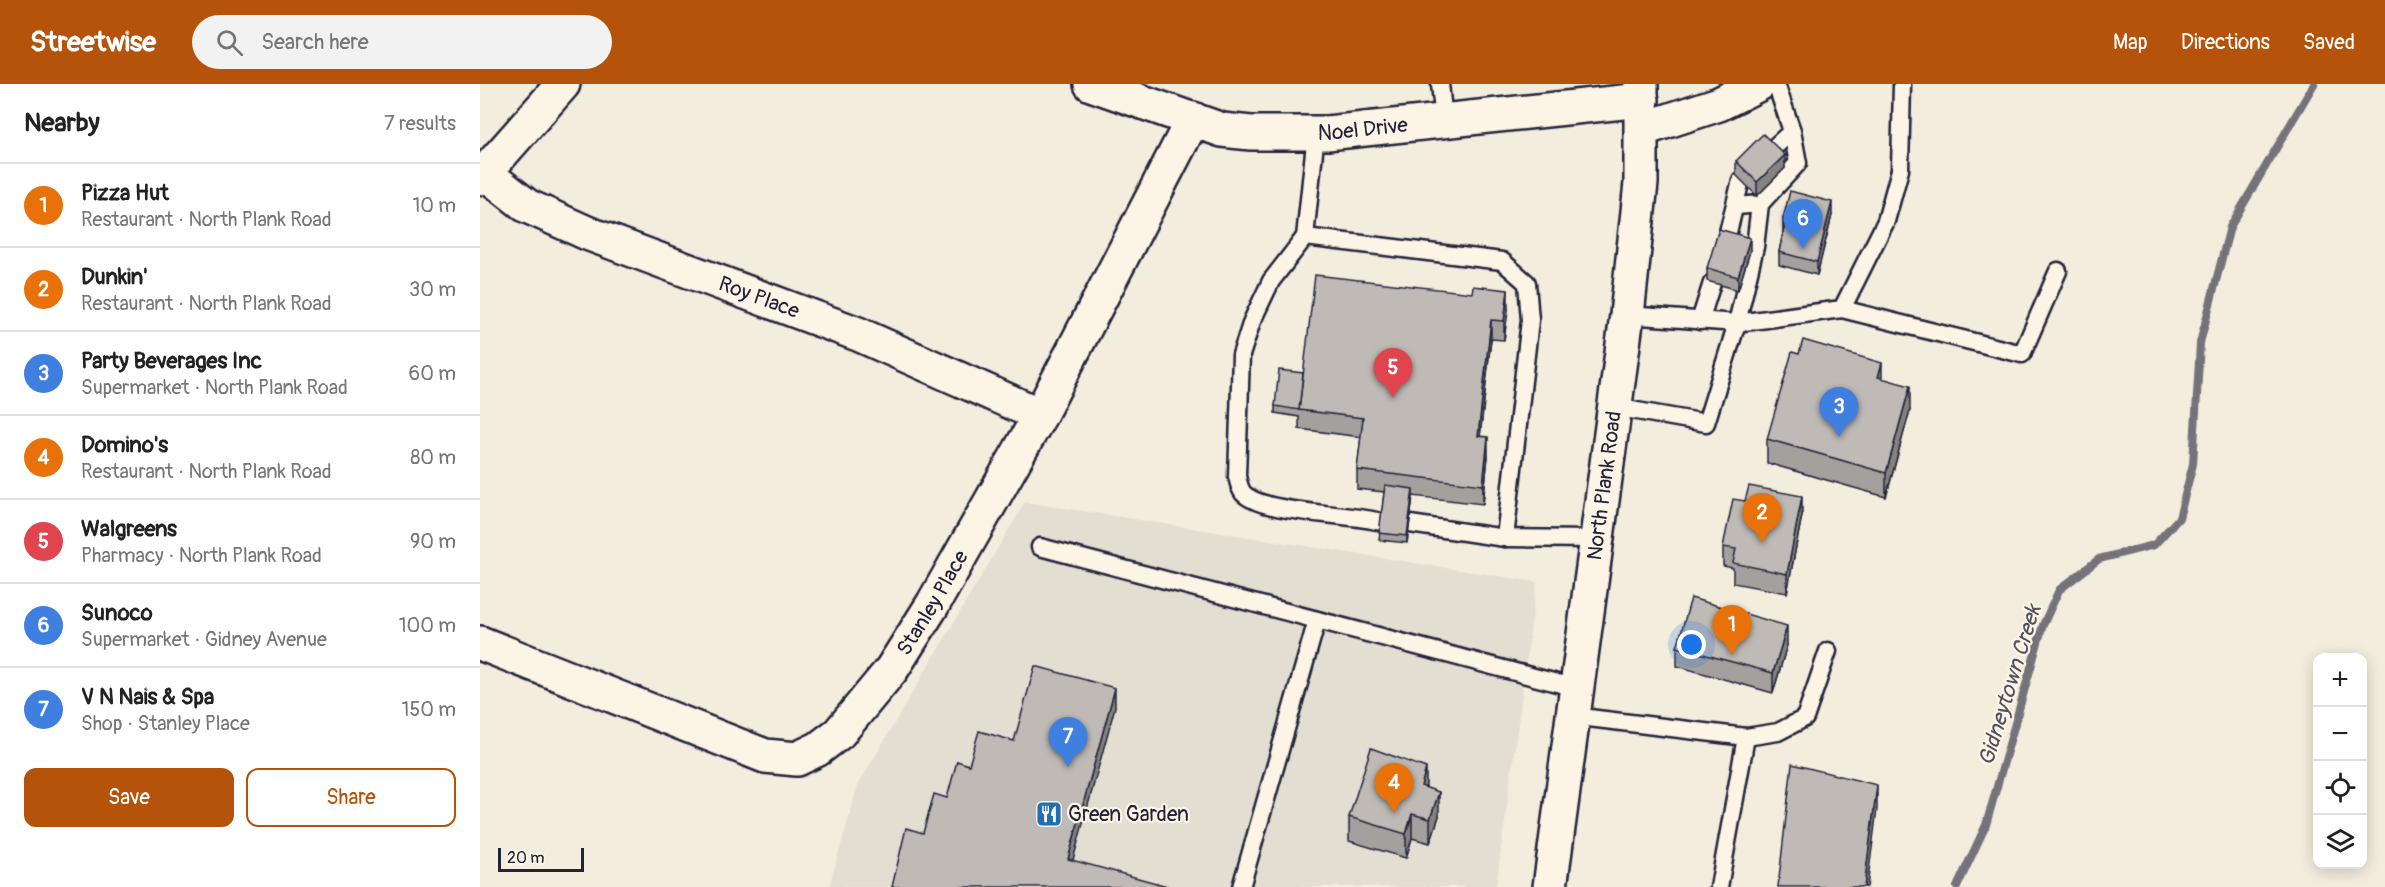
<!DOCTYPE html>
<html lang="en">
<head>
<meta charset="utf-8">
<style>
  body { margin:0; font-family:Pangolin,sans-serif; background:#f2f2f2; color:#222 }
  .controls { position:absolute; right:18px; bottom:18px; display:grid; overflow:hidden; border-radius:12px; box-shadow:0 3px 15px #0003 }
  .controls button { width:54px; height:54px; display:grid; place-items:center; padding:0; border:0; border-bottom:2px solid #e0e0e0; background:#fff; color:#222; font:30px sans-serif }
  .scale { position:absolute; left:18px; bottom:15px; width:86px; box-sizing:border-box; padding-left:6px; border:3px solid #22223b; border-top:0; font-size:16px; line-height:21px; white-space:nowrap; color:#22223b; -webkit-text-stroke:4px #fcf5e5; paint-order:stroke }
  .you { position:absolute; left:1212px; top:561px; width:21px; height:21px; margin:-15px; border:4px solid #fff; border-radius:50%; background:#1a73e8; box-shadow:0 0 0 9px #1a73e833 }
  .badge { display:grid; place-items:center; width:39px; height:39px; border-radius:50%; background:#b45309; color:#fff; font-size:20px; font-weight:700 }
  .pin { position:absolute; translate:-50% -50px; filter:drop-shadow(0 2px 3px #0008) }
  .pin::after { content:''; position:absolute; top:32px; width:21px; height:18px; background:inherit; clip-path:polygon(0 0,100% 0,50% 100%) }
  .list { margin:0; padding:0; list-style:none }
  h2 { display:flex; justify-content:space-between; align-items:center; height:78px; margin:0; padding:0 24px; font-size:26px }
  h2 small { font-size:20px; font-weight:400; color:#767676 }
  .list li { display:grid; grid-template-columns:39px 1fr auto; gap:18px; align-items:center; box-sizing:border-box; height:84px; padding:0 24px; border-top:2px solid #e0e0e0 }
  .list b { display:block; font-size:22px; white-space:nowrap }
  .list p { margin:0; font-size:20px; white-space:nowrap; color:#767676 }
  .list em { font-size:20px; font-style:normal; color:#767676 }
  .actions { display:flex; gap:12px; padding:18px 24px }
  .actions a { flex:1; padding:14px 0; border:2px solid #b45309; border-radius:12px; text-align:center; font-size:21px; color:#b45309 }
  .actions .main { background:#b45309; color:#fff }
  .icon { flex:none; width:33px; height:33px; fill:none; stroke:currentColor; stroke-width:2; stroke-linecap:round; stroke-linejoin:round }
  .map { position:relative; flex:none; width:1905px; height:803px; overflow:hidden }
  header { display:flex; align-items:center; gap:36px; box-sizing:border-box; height:84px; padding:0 30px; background:#b45309; color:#fff }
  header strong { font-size:28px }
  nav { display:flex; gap:33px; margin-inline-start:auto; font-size:21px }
  .search { width:420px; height:54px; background:#f2f2f2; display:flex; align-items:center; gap:15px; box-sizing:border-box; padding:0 21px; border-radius:33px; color:#767676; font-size:22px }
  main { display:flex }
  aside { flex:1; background:#fff }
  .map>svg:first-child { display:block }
  .built { fill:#e3ded2 }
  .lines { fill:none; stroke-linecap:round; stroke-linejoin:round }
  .stream { stroke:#75727b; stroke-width:8 }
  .service-casing { stroke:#22223b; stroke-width:21 }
  .minor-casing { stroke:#22223b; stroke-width:38 }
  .tertiary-casing { stroke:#22223b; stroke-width:38 }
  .secondary-casing { stroke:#22223b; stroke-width:38 }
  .service { stroke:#fcf5e5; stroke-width:16 }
  .minor { stroke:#fcf5e5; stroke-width:33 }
  .tertiary { stroke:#fcf5e5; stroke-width:33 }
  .secondary { stroke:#fcf5e5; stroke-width:33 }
  .wall { fill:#a4a09d; stroke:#22223b; stroke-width:1.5 }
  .shaded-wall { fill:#86827f; stroke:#22223b; stroke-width:1.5 }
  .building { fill:#bfbab6; stroke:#22223b; stroke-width:1.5 }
  .labels { text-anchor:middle; stroke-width:4.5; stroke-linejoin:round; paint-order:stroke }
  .street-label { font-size:21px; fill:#22223b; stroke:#fcf5e5 }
  .poi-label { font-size:21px; fill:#22223b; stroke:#fcf5e5; text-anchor:start }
  .water-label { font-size:22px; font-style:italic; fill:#525160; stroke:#fcf5e5 }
</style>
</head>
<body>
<header>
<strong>Streetwise</strong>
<div class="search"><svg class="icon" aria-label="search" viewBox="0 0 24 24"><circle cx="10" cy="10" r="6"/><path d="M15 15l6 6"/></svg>Search here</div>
<nav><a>Map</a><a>Directions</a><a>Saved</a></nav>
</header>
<main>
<aside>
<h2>Nearby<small>7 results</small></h2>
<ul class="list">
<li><span class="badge" style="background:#e8710a">1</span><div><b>Pizza Hut</b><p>Restaurant · North Plank Road</p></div><em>10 m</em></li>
<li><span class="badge" style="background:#e8710a">2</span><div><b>Dunkin'</b><p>Restaurant · North Plank Road</p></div><em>30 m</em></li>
<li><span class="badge" style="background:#3f7fe0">3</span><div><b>Party Beverages Inc</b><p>Supermarket · North Plank Road</p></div><em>60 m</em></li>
<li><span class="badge" style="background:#e8710a">4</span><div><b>Domino's</b><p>Restaurant · North Plank Road</p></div><em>80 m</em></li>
<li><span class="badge" style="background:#e0444e">5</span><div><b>Walgreens</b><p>Pharmacy · North Plank Road</p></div><em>90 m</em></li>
<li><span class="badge" style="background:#3f7fe0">6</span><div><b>Sunoco</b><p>Supermarket · Gidney Avenue</p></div><em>100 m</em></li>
<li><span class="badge" style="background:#3f7fe0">7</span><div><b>V N Nais &amp; Spa</b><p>Shop · Stanley Place</p></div><em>150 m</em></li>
</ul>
<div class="actions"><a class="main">Save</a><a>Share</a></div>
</aside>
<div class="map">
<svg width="1905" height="803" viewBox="0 0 1905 803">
  <rect width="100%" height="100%" fill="#f3edde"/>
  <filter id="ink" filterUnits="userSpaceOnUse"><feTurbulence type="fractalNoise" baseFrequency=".0167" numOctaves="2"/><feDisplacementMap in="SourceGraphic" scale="12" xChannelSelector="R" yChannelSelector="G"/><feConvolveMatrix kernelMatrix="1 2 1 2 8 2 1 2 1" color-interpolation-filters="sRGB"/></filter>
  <g filter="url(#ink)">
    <polygon class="built" points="545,418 1057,498 1016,803 349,803 378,701"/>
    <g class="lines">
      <polyline class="stream" points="1477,803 1506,741 1563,541 1579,506 1619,475 1674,461 1699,434 1713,380 1720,259 1750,143 1834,0"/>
      <defs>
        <g id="service">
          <polyline points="960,0 964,36"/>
          <polyline points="836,49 825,153 1022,177 1047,199 1050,236 1025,454 1116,455"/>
          <polyline points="1289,68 1312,47 1296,0"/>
          <polyline points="1257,122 1280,120 1318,79 1312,47"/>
          <path d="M 825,153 L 791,197 L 772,237 L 761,271 L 757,392 C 758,397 760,405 763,409 C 783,430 869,429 901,438"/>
          <polyline points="1245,160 1261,96"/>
          <polyline points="1362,225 1542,270 1578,187"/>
          <polyline points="1147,231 1257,239 1275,163 1280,120"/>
          <polyline points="1220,237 1232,199"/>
          <polyline points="1134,323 1226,339 1257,239 1362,225 1406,137 1420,86 1422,0"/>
          <polyline points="930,440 1025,454"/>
          <polyline points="560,463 1096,604"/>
          <polyline points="1092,632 1266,653 1298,648 1325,634 1348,567"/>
          <polyline points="761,803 837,536"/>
          <polyline points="1239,803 1266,653"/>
        </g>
        <g id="minor">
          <path id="s1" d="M 611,0 L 742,46 L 771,49 L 847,49 L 1162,16"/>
          <path id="s2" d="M 5,89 L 47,122 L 107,149 L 378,250 L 560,331"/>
          <polyline points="0,94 83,0"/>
          <path id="s3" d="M 0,559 L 285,672 L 317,675 L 338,665 L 359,649 L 412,585 L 453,520 L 560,331 L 713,35"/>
        </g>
        <polyline id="tertiary" points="1163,45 1239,20 1279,0"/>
        <g id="secondary">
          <path id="s4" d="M 1070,803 L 1147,231 L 1161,99 L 1161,0"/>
        </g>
      </defs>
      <use href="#service" class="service-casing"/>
      <use href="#minor" class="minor-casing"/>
      <use href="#tertiary" class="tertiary-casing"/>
      <use href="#secondary" class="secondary-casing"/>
      <use href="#service" class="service"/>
      <use href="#minor" class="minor"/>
      <use href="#tertiary" class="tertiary"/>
      <use href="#secondary" class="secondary"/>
    </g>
    <g class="wall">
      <polygon points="1256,77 1305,84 1277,112 1256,91"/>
      <polygon points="1352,131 1337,191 1299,181 1299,168 1303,149 1303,135"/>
      <polygon points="1270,167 1258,206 1227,197 1227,184"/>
      <polygon points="1028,225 1024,256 1011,255 1000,352 1008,372 1003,420 933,412 927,459 899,456 904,408 877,405 877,386 881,353 819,345 819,333 795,329 795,322 823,289"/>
      <polygon points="1402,294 1430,326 1406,413 1287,379 1287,355"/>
      <polygon points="1322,431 1307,509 1253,499 1253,484 1243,482 1243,463"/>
      <polygon points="1307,561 1293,609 1197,582 1197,563"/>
      <polygon points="946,704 959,732 950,759 932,754 926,774 869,757 869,733"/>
    </g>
    <g class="shaded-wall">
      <polygon points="1305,71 1305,84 1277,112 1277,98"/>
      <polygon points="1352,118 1352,131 1337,191 1337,178"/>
      <polygon points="1270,154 1270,167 1258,206 1258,193"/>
      <polygon points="1028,206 1028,225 1024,256 1024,237"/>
      <polygon points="1011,236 1011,255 998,371 998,352"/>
      <polygon points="1402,279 1402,303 1398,293"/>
      <polygon points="1430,302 1430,326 1406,413 1406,389"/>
      <polygon points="1008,353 1008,372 1003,420 1003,401"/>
      <polygon points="933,405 933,412 927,459 927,452"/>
      <polygon points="1322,412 1322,431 1307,509 1307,490"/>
      <polygon points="1307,542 1307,561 1293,609 1293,589"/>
      <polygon points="635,604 635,623 588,794 588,775"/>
      <polygon points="946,684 946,708 941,702"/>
      <polygon points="1397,701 1397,725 1387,803 1384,803"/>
      <polygon points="959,708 959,732 950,759 950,735"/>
      <polygon points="932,730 932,754 926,774 926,750"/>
    </g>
    <g class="building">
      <polygon points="1283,50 1305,71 1277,98 1256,77"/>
      <polygon points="1310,107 1352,118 1337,178 1299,168 1306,136 1303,135"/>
      <polygon points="1239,145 1270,154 1258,193 1227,184"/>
      <polygon points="835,191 992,209 993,202 1028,206 1024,237 1011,236 998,352 1008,353 1003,401 877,386 883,334 819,326"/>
      <polygon points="1323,256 1402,279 1398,293 1430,302 1406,389 1287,355 1312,268 1319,270"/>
      <polygon points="799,286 823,289 819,326 795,322"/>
      <polygon points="905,401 933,405 927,452 899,449"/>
      <polygon points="1269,402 1322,412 1307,490 1253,479 1256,465 1243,463 1253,415 1265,417"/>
      <polygon points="1211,514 1307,542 1293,589 1197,563"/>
      <polygon points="555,582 635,604 588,775 691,803 412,803 426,744 443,749 454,710 467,714 477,677 489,681 499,647 534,657"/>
      <polygon points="891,664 946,684 941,702 959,708 950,735 932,730 926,750 869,733"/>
      <polygon points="1312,680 1397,701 1384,803 1298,803"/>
    </g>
  </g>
  <defs>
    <symbol id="restaurant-square" viewBox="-11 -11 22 22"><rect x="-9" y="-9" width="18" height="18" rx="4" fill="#1f6fb2" stroke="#fcf5e5"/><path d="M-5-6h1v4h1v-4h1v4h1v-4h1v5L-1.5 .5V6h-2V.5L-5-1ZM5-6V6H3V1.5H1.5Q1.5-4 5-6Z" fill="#fff"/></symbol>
  </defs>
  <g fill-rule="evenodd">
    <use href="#restaurant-square" x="554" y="715" width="30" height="30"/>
  </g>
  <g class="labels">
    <g class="street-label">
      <text dy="7" stroke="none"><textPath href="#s1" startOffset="280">Noel Drive</textPath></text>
      <text dy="7" stroke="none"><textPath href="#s2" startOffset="303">Roy Place</textPath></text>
      <text dy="7" stroke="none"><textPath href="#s4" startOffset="405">North Plank Road</textPath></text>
      <text dy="7" stroke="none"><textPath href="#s3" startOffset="549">Stanley Place</textPath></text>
    </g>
    <g class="poi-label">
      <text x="588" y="737">Green Garden</text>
    </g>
    <g class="water-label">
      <text transform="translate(1529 601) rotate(-73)" y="8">Gidneytown Creek</text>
    </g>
  </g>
</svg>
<div class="controls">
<button>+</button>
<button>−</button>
<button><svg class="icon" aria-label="locate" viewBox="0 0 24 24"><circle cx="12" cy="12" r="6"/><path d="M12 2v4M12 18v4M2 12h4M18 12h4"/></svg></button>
<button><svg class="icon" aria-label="layers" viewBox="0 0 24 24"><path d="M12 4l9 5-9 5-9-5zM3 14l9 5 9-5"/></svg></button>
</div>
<div class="scale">20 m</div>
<div class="you"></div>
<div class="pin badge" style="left:1252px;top:571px;background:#e8710a">1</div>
<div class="pin badge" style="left:1282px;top:459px;background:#e8710a">2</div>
<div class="pin badge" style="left:1359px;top:353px;background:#3f7fe0">3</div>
<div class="pin badge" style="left:914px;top:729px;background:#e8710a">4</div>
<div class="pin badge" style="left:913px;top:314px;background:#e0444e">5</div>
<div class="pin badge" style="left:1323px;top:165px;background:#3f7fe0">6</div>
<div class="pin badge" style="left:588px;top:683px;background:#3f7fe0">7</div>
</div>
</main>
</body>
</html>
